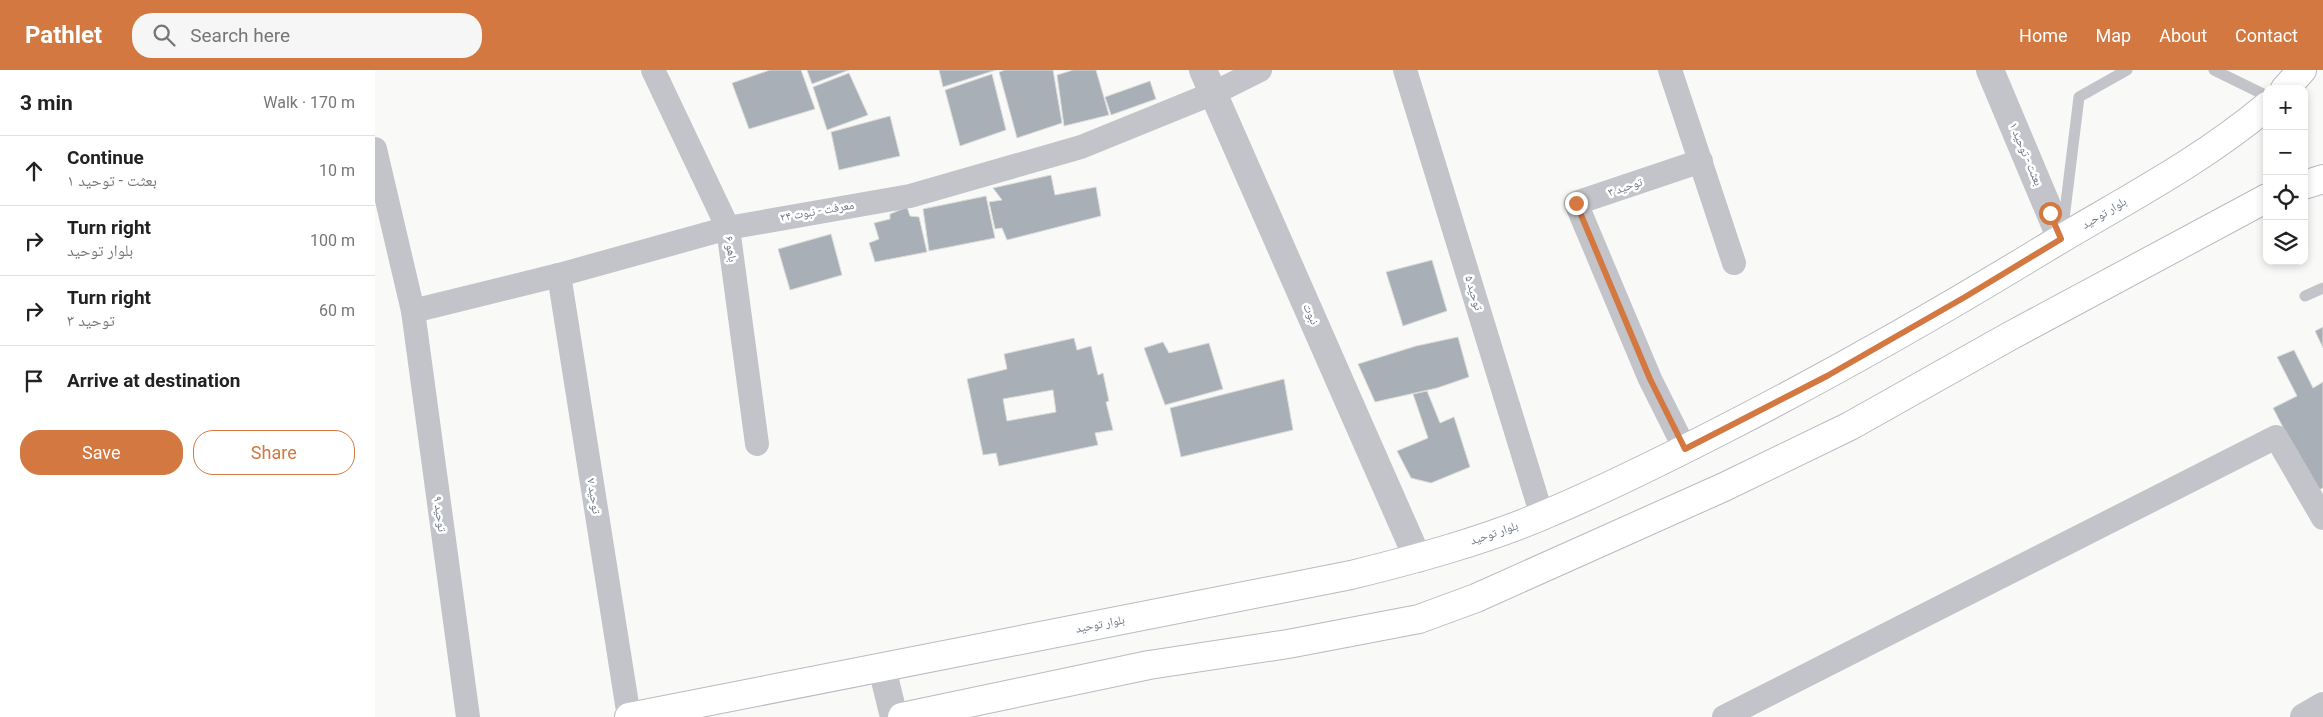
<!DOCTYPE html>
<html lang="en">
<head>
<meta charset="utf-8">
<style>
  body { margin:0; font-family:Roboto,"Noto Naskh Arabic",sans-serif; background:#f6f6f6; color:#222 }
  .controls { position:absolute; right:15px; top:15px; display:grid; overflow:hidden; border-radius:10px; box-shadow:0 2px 8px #0003 }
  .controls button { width:45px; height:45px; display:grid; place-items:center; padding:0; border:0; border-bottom:1px solid #e0e0e0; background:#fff; color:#222; font:25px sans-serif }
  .stop { position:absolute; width:15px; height:15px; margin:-11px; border:4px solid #d27840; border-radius:50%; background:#fff }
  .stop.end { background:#d27840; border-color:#fff; box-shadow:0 1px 5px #0008 }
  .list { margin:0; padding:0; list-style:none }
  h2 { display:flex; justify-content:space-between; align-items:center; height:65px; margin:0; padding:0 20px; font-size:21px }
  h2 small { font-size:16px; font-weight:400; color:#767676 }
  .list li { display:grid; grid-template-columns:32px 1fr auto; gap:15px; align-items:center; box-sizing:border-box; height:70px; padding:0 20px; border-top:1px solid #e0e0e0 }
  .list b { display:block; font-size:19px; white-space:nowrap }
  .list p { margin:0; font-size:16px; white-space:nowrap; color:#767676 }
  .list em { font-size:16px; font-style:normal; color:#767676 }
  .actions { display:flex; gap:10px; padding:15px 20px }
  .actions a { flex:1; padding:11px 0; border:1px solid #d27840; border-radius:20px; text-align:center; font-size:18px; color:#d27840 }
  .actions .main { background:#d27840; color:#fff }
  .icon { flex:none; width:28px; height:28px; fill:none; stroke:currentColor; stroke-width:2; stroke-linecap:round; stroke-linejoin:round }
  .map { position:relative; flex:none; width:1948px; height:647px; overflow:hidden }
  header { display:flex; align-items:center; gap:30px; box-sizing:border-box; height:70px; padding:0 25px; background:#d27840; color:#fff }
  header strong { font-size:24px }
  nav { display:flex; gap:28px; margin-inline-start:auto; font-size:18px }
  .search { width:350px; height:45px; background:#f6f6f6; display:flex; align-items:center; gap:12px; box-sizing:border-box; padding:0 18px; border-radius:20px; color:#767676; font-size:19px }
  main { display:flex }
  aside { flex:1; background:#fff }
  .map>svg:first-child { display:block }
  .building { fill:#a9afb6; stroke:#dbdcda; fill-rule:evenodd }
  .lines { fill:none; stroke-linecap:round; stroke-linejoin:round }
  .secondary-casing { stroke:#b7babf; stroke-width:30 }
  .service { stroke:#c2c4c9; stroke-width:11 }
  .minor { stroke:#c2c4c9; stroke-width:24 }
  .tertiary { stroke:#c2c4c9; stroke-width:28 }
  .secondary { stroke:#fff; stroke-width:28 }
  .route { stroke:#d27840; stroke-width:6 }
  .labels { text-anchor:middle; stroke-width:5; stroke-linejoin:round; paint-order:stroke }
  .street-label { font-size:12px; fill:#6c7685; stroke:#fff }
</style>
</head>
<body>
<header>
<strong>Pathlet</strong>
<div class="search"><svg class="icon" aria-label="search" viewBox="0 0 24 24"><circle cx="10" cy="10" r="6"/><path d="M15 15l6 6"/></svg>Search here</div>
<nav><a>Home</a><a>Map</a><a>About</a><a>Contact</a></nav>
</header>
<main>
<aside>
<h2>3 min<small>Walk · 170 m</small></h2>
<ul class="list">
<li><svg class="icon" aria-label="ahead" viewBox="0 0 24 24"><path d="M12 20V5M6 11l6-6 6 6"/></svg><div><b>Continue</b><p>بعثت - توحید ۱</p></div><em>10 m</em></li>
<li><svg class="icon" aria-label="right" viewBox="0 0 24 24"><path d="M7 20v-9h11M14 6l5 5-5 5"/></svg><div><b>Turn right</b><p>بلوار توحید</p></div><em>100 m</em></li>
<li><svg class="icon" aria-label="right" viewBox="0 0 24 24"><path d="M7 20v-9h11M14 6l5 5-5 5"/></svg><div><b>Turn right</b><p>توحید ۳</p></div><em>60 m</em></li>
<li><svg class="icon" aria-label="arrive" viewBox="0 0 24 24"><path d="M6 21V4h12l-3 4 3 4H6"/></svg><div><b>Arrive at destination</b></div></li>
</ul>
<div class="actions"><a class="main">Save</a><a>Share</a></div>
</aside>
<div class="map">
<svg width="1948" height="647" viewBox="0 0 1948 647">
  <rect width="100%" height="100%" fill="#f9faf8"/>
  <g class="building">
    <polygon points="395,0 426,0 440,39 374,59 357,13"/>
    <polygon points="432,0 474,0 437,14"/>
    <polygon points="564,0 621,0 568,17"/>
    <polygon points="630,0 678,0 687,53 642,68 624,2"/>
    <polygon points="698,0 721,0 734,45 689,56 682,5"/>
    <polygon points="474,3 493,45 452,60 438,17"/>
    <polygon points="617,4 631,60 585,76 570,20"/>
    <polygon points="775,11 781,29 736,45 730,27"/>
    <polygon points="515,46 525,86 464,100 456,62"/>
    <polygon points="676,105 680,125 721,117 726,146 632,170 627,158 620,159 614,132 627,130 618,118"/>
    <polygon points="611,126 620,168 554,181 548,139"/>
    <polygon points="532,137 535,146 544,147 552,182 500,192 494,173 504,169 499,153 515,149 515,144"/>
    <polygon points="456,164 467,205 415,220 403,179"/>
    <polygon points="1057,190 1072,241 1028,256 1011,202"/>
    <polygon points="1948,257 1948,278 1940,261"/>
    <polygon points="1083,267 1094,307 1062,318 1000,332 983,294 1041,276"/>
    <path d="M 699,268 L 702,280 L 716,276 L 723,305 L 728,303 L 734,331 L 731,332 L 738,360 L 720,363 L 723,375 L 624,396 L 621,383 L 608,385 L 592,309 L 632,299 L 629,284 ZM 678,320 L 681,342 L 632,351 L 628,329 Z"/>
    <polygon points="788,272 794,283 834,273 848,319 790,335 769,278"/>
    <polygon points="1919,280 1938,318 1948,312 1948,418 1941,421 1898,338 1922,326 1902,287"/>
    <polygon points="909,309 918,360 806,387 795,338"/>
    <polygon points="1052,321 1065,353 1079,347 1095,397 1056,413 1036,408 1022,381 1053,368 1038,324"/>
  </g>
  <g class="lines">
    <defs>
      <g id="secondary">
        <polyline points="1910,19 1927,0"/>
        <polyline points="1929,115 1948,109"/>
        <path d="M 254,647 L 976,505 C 1041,489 1108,471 1169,445 C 1233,418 1295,387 1357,355 C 1462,301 1564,243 1664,182 C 1741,135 1823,94 1892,36"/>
        <polyline points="527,647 774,595 913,574 1044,549 1101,528 1349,417 1475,356 1635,266 1892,128"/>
      </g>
    </defs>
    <use href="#secondary" class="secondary-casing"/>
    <g class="service">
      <polyline points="1839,0 1892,26"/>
      <polyline points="1688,157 1704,27 1752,0"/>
      <polyline points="1930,226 1948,218"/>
    </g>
    <g class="minor">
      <polyline points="278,0 353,158 382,374"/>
      <polyline points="1030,0 1167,446"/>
      <polyline points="1295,0 1359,193"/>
      <polyline points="0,79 38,241 93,647"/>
      <polyline points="184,205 254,647"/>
      <polyline points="38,241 184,205 353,158 535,126 706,77 839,23 885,0"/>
      <polyline points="1310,379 1275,309 1201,133 1326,91"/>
      <polyline points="1349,647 1901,367 1948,448"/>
    </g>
    <g class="tertiary">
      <polyline points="828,0 1043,489"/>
      <polyline points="1615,0 1686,169"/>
      <polyline points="507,598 519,647"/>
      <polyline points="1929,647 1948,636"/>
    </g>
    <use href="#secondary" class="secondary"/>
  </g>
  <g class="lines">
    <polyline class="route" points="1201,133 1275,309 1310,379 1452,306 1590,227 1686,169 1675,143"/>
  </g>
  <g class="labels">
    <g class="street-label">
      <text transform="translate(1651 84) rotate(67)" y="4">بعثت - توحید ۱</text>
      <text transform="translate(1250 117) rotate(-19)" y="4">توحید ۳</text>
      <text transform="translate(442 141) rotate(-10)" y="4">معرفت - نبوت ۲۴</text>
      <text transform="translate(1729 143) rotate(-31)" y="4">بلوار توحید</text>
      <text transform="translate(356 179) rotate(82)" y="4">باهو ۶</text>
      <text transform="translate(1099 223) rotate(73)" y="4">توحید ۵</text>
      <text transform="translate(936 244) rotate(66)" y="4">نبوت</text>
      <text transform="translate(219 426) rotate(81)" y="4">توحید ۷</text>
      <text transform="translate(65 444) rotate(82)" y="4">توحید ۹</text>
      <text transform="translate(1119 463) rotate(-19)" y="4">بلوار توحید</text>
      <text transform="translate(725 554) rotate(-11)" y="4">بلوار توحید</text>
    </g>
  </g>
</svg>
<div class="controls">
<button>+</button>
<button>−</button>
<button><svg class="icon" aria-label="locate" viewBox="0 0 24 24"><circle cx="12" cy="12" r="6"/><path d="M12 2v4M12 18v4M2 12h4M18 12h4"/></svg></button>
<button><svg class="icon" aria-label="layers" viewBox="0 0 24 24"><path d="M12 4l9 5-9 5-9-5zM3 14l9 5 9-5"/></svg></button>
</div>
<div class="stop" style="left:1675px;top:143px"></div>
<div class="stop end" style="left:1201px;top:133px"></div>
</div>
</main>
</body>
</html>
